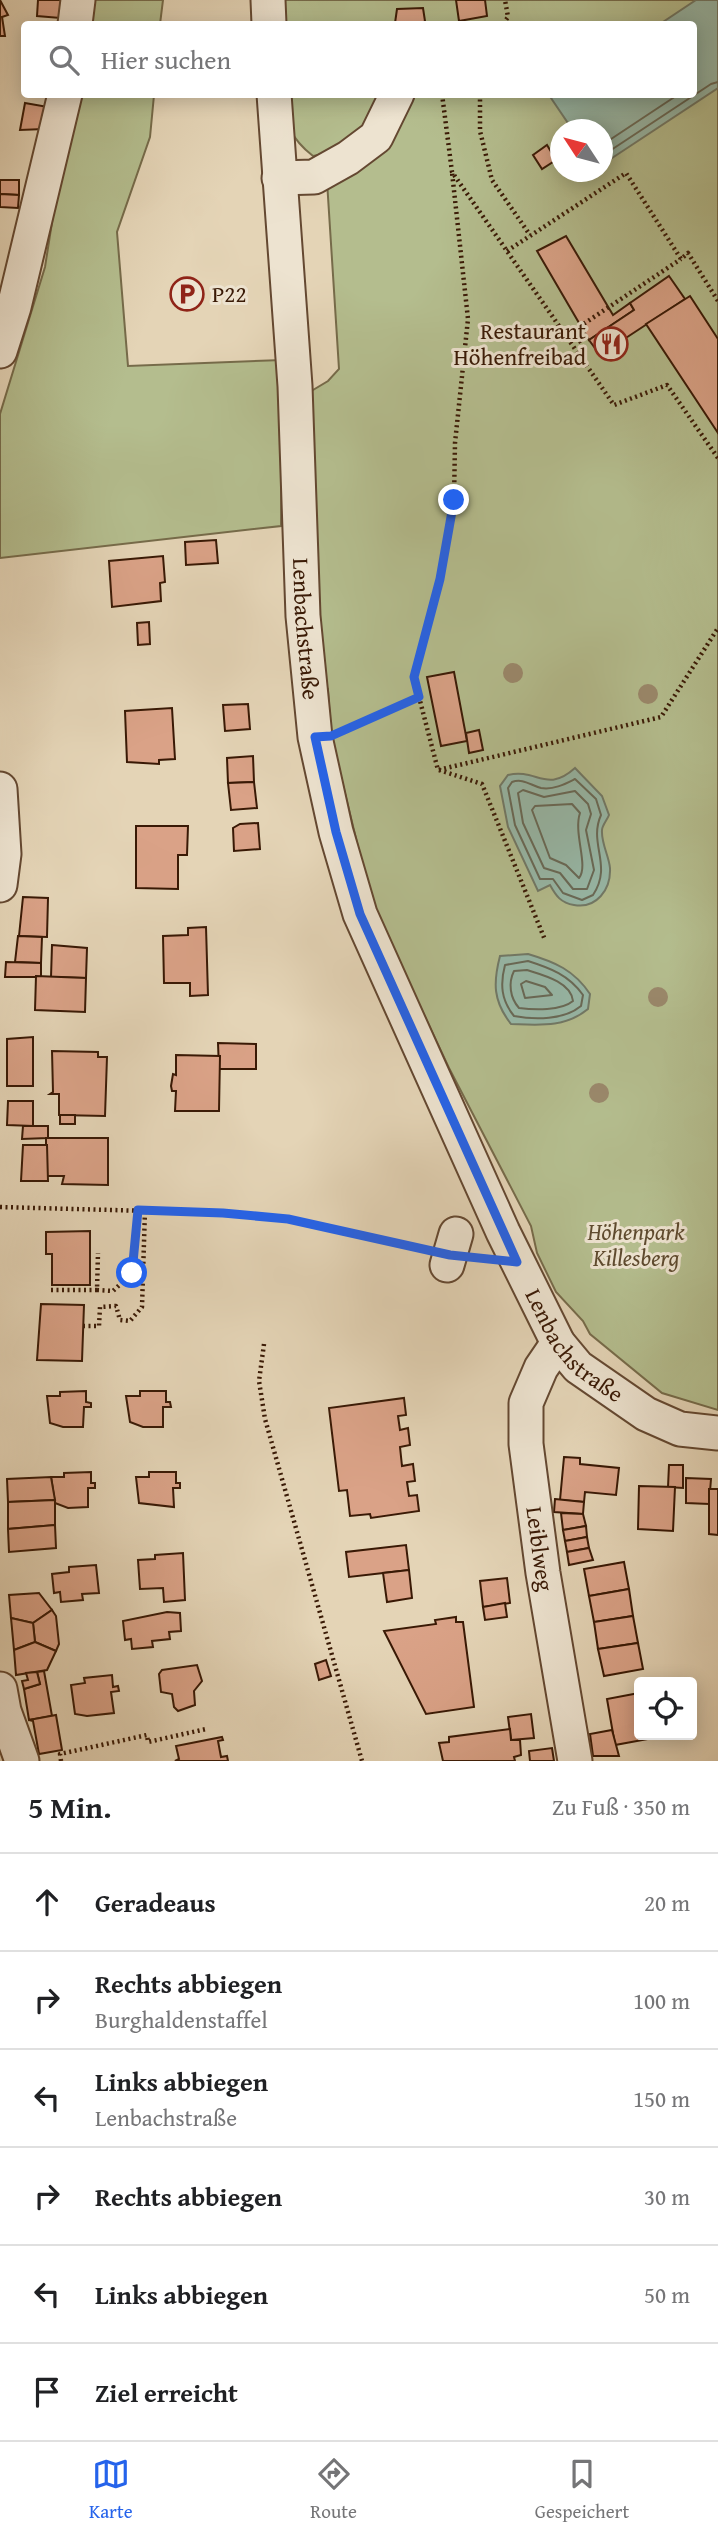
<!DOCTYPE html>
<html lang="de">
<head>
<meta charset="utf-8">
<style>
  body { margin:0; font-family:"Gentium Book Plus",serif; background:#f2f2f2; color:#202124 }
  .controls { position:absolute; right:21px; bottom:21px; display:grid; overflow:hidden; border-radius:7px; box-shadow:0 4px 18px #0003 }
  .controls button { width:63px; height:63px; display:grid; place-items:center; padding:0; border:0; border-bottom:2px solid #e0e0e0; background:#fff; color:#202124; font:35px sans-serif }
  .compass { position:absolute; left:550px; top:119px; width:63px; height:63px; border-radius:50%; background:#fff; box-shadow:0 4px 18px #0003; rotate:306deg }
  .stop { position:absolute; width:21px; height:21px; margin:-16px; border:5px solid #2563eb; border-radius:50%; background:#fff }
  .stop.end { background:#2563eb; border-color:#fff; box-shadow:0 2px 7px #0008 }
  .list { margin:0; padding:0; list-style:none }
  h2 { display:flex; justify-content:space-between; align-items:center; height:91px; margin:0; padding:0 28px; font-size:30px }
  h2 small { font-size:23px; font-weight:400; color:#757577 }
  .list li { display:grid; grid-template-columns:46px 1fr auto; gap:21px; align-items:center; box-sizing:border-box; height:98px; padding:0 28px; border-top:2px solid #e0e0e0 }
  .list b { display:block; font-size:26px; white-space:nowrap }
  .list p { margin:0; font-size:23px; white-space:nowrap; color:#757577 }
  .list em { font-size:23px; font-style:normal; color:#757577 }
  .icon { flex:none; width:38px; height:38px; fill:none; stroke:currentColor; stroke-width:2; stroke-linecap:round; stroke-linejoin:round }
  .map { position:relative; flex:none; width:718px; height:1761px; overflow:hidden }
  .search { position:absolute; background:#fff; box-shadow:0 4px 18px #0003; left:21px; right:21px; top:21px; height:77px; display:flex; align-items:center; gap:18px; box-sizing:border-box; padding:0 24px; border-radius:7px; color:#757577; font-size:26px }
  .sheet { height:679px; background:#fff }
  nav { display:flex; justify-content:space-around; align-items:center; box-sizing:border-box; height:98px; border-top:2px solid #e0e0e0; background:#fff; font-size:19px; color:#757577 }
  nav a { display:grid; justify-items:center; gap:4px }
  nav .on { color:#2563eb }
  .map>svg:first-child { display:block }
  .green { fill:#b4bd8e; stroke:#766b4a; stroke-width:2; fill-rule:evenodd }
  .water { fill:#97b9a9; stroke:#717967; stroke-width:2 }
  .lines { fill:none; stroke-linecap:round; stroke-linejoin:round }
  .shore { stroke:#686957; stroke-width:2 }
  .building { fill:#daa287; stroke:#391905; stroke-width:2 }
  .minor-casing { stroke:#644831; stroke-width:37 }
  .path { stroke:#391905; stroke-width:4.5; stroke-dasharray:2 3.5; stroke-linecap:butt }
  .minor { stroke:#ede3d0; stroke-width:33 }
  .tree { fill:#9a886b }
  .route { stroke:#2563eb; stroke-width:9 }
  .labels { text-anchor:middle; stroke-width:6; stroke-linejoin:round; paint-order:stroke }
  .poi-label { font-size:23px; fill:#391905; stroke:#ede3d0; text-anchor:start }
  .street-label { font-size:23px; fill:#391905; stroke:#ede3d0 }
  .park-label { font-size:23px; font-style:italic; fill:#5e4a2e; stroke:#ede3d0 }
</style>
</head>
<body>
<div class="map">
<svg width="718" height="1761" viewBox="0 0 718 1761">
  <rect width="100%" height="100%" fill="#e4d4b6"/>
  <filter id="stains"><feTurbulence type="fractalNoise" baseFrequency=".00286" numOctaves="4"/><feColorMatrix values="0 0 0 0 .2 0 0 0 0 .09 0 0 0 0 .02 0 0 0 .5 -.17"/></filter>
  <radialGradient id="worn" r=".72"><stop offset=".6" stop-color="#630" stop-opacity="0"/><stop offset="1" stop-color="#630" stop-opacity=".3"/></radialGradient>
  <g class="green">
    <polygon points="86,0 163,0 160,24 83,24"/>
    <path d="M 277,0 L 718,0 L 718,1410 L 662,1393 L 590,1334 L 583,1321 L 556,1292 L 537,1253 L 531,1226 L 449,1068 L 372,904 L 331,736 L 328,690 L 318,702 L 303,396 L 328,381 L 339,369 L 327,181 L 329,153 L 313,156 C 291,139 284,122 282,95 L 694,94 L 694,24 L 278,24 ZM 560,130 L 602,130 L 602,172 L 560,172 Z"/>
    <polygon points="72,95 154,95 150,137 117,232 128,366 282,360 281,526 0,558 0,414 45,267"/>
  </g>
  <g class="water">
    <polygon points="696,0 718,0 718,88 603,164 602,130 572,129 551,98 557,94 694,94 694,24 660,24"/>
    <path d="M 575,768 L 602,796 L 609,815 C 607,820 602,826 602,830 C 601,843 609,856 610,868 C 611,890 596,909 574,905 C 561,903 556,896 550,885 L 538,891 L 508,827 L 500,786 L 508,775 C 537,768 546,794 575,768 Z"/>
    <path d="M 528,954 C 555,962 574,970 590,994 L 588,1009 C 565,1028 539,1025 511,1024 C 493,1001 493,983 500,956 Z"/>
  </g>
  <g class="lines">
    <g class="shore">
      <polyline points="602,145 679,94"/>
      <polyline points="602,156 711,84 718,82"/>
      <path d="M 575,779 L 596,799 L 601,815 C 588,844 613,865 593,895 L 582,900 L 563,893 L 553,879 L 540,879 L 515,825 L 508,788 L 512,782 C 523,778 530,785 541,788 C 554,790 565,784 575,779 Z"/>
      <polygon points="523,790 544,797 575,791 588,804 591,814 586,830 594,870 587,889 573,889 560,873 544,868 523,823 518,793"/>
      <path d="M 572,804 L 580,813 C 573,833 589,866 579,878 L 566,865 L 550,858 L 532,810 L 535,806 Z"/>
      <path d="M 528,961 C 550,968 569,975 583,995 L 581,1006 C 564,1020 535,1020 514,1016 C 501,1000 500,984 505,965 Z"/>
      <path d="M 527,970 C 543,975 571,982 573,1001 C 561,1011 534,1010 519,1008 C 510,998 508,983 514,971 Z"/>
      <polygon points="526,981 545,987 552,995 525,998 521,984"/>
    </g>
  </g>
  <g class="building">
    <polygon points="0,0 8,15 2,17 5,36 0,36"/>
    <polygon points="38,0 61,0 60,18 37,16"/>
    <polygon points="456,0 485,0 487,16 459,21"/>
    <polygon points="423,8 425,21 421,24 395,23 397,9"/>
    <polygon points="25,103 48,107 44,129 20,130"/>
    <polygon points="547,145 556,160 542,169 533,155"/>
    <polygon points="0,180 19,180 19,195 0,194"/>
    <polygon points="0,194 19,195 18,208 0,207"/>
    <polygon points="566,236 613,315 630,303 634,310 589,340 537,251"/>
    <polygon points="669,276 685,299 600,355 589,340 634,310 630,303"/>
    <polygon points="690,296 718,339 718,433 646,324"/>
    <polygon points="216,540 218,563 186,565 185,542"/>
    <polygon points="163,556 165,582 160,583 161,601 112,607 109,561"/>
    <polygon points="149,622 150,644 138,645 137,623"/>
    <polygon points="454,672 467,741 441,746 427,677"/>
    <polygon points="248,704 250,729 225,731 223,705"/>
    <polygon points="172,708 175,759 159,760 159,764 127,762 125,711"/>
    <polygon points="479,730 483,750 469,753 466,733"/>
    <polygon points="253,756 254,782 228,783 227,758"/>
    <polygon points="254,782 257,808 231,810 228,783"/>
    <polygon points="258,823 260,849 234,851 233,828 240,824"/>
    <polygon points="136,826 188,826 187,855 178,855 178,889 136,888"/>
    <polygon points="23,897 48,898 47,937 19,936"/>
    <polygon points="206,927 208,995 190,996 190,983 164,983 163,936 188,935 188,928"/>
    <polygon points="18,936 42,937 41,963 15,962"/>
    <polygon points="52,945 87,948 86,978 51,977"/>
    <polygon points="6,962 41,963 41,977 5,977"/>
    <polygon points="36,976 86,978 85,1012 35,1010"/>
    <polygon points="33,1037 33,1086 7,1086 7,1039"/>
    <polygon points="218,1043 256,1044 256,1069 219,1069"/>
    <polygon points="52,1051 98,1052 98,1057 107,1057 105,1116 59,1115 59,1094 50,1094 53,1092"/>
    <polygon points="176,1055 220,1056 219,1111 175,1111 176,1091 172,1091 171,1086 173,1074 176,1075"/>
    <polygon points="8,1101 33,1101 33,1126 7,1125"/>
    <rect x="60" y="1115" width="15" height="9"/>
    <polygon points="23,1126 48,1126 48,1138 22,1139"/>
    <polygon points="46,1138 108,1138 108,1185 62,1184 64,1176 46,1176"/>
    <polygon points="23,1145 47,1145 48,1181 21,1181"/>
    <polygon points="90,1231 90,1285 52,1285 52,1254 46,1254 46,1232"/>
    <polygon points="41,1304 84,1305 82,1361 37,1360"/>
    <polygon points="86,1391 86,1402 91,1403 91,1407 84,1407 83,1427 63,1427 50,1423 47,1396 60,1396 60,1392"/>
    <polygon points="140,1391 166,1391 166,1402 170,1402 171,1407 163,1407 163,1427 143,1427 130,1422 126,1396 140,1396"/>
    <polygon points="404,1398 406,1415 398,1416 400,1430 408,1428 410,1445 400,1447 402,1466 413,1464 415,1481 407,1482 409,1496 417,1495 419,1511 371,1518 370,1514 350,1516 347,1490 339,1491 329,1408"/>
    <polygon points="564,1457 580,1458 580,1464 619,1468 616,1495 585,1492 584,1502 560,1500"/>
    <polygon points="669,1465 683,1465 683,1488 668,1487"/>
    <polygon points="91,1472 91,1483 95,1483 95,1488 88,1488 88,1507 68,1508 55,1503 51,1477 64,1477 64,1473"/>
    <polygon points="149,1472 176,1472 176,1483 180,1483 180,1488 173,1488 174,1507 139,1503 136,1477 149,1477"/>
    <polygon points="51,1477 55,1500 8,1502 7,1479"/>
    <polygon points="686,1478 711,1479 709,1504 686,1503"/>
    <polygon points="639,1486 675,1487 673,1531 638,1529"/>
    <polygon points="709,1489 718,1489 718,1535 709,1534"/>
    <polygon points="555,1499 584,1502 583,1514 554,1512"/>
    <polygon points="55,1500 55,1525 8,1529 8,1502"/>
    <polygon points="561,1513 583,1514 586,1526 563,1530"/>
    <polygon points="55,1525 56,1548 9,1552 8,1529"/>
    <polygon points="586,1526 587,1537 565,1541 563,1530"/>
    <polygon points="587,1537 589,1548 567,1552 565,1541"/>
    <polygon points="406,1545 409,1570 349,1577 346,1552"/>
    <polygon points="589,1548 593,1560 569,1565 567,1552"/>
    <polygon points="183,1553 185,1600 164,1602 163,1588 140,1589 138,1560 155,1559 155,1555"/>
    <polygon points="624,1562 629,1589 589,1596 584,1569"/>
    <polygon points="96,1565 99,1593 82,1594 83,1600 61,1602 60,1592 54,1593 52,1574 69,1572 69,1567"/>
    <polygon points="409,1570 412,1598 387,1602 383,1573"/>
    <polygon points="507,1578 510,1603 483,1607 480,1581"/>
    <polygon points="629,1589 633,1616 594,1622 589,1596"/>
    <polygon points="39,1593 52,1610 33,1623 11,1618 9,1595"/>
    <polygon points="505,1603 507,1617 485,1620 483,1607"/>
    <polygon points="52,1610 56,1616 59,1644 56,1651 35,1642 33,1623"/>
    <polygon points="167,1612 180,1613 181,1631 169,1632 170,1639 152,1641 153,1647 132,1649 131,1639 125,1640 123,1621"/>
    <polygon points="633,1616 638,1643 598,1649 594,1622"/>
    <polygon points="456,1617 456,1622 463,1622 474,1707 426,1714 384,1631 436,1624 435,1620"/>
    <polygon points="11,1618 33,1623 35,1642 14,1650"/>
    <polygon points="35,1642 56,1651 47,1670 16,1675 14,1650"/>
    <polygon points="638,1643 643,1669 604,1676 598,1649"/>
    <polygon points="326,1660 331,1676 319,1680 315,1664"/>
    <polygon points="197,1665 202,1681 194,1691 195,1705 178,1711 174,1707 172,1694 161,1692 159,1674 162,1670"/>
    <polygon points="44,1671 52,1716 29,1720 24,1689 40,1684 37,1672"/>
    <polygon points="37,1672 40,1684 24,1689 22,1681 28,1680 26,1673"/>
    <polygon points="112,1675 113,1687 118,1686 119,1691 111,1692 114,1713 87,1716 75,1714 71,1685 85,1683 84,1678"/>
    <polygon points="639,1693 639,1735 659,1735 659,1737 615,1745 607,1699"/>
    <polygon points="531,1714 534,1738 511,1740 508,1717"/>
    <polygon points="56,1715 62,1750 39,1754 33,1721 29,1720"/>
    <polygon points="510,1729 511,1740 520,1740 521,1755 514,1757 515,1761 443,1761 439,1743 449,1742 449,1737"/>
    <polygon points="612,1730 619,1756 593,1756 590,1734"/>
    <polygon points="222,1737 223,1740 218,1741 221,1757 227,1756 228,1761 175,1761 179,1759 176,1746"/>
    <polygon points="552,1748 554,1761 530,1761 529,1751"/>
  </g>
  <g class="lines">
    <defs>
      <g id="minor">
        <polyline points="268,0 269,24"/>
        <polyline points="75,24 78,0"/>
        <path id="s1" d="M 274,94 L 295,386 L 303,616 L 315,737 L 336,832 L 360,914 L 503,1232 L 558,1343 L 578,1367 L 646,1414 L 680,1429 L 718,1433"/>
        <polyline points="279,178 314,177 348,158 376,137 397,94"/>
        <polyline points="0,351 14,307 65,94"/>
        <polyline points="0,789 4,854 0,885"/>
        <polyline points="447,1265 456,1234"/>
        <path id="s2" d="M 558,1343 L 541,1368 L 526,1403 L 526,1444 L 543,1573 L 575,1761"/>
        <polyline points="0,1689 4,1711 22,1761"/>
      </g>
    </defs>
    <use href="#minor" class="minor-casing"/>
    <g class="path">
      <polyline points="503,24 508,17 505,0"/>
      <polyline points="442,94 452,172 614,405 667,385 718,458"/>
      <polyline points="480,94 480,131 492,180 530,235"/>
      <polyline points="507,251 626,173 681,259 688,253 718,301"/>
      <polyline points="580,355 586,350 573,331 681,259"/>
      <polyline points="419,697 414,676 440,579 454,500 455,443 468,319 452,172"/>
      <polyline points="343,731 419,697 438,770 661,717 718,628"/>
      <polyline points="439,770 482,784 545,940"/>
      <polyline points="0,1207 223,1213 288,1219 422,1250"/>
      <polyline points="51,1290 97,1290 98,1253"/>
      <polyline points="97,1290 113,1291 132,1273 138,1210"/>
      <polyline points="83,1326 99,1326 100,1307 116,1306 120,1320 130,1321 142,1307 145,1210"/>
      <polyline points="264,1344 259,1381 265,1419 362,1761"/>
      <polyline points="61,1761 60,1754 147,1735 148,1742 206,1729"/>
    </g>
    <use href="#minor" class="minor"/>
  </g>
  <g class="tree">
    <circle cx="513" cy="673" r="10"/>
    <circle cx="648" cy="694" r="10"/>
    <circle cx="658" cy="997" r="10"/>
    <circle cx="599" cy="1093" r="10"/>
  </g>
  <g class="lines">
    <polyline class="route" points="132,1273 138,1210 223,1213 288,1219 450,1255 517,1262 360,914 336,832 315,737 331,736 419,697 414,677 440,579 454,500"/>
  </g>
  <defs>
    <symbol id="parking-ring" viewBox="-11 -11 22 22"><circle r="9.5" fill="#ede3d0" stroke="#8f2418" stroke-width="1.5"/><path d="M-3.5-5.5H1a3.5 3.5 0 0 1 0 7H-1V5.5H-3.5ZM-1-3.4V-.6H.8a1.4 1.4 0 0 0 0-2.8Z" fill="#8f2418"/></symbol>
    <symbol id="restaurant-ring" viewBox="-11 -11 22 22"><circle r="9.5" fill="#ede3d0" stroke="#8f2418" stroke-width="1.5"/><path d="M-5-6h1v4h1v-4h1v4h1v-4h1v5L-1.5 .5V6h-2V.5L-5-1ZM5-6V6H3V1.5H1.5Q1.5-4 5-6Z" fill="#8f2418"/></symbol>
  </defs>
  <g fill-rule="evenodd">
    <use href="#parking-ring" x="168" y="275" width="38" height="38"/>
    <use href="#restaurant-ring" x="592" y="325" width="38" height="38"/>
  </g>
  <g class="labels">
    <g class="poi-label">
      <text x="212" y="302">P22</text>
      <text x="586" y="339" text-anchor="end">Restaurant<tspan x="586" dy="26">Höhenfreibad</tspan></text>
    </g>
    <g class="street-label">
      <text dy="8" stroke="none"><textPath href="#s1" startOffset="536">Lenbachstraße</textPath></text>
      <text dy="8" stroke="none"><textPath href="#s1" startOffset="1312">Lenbachstraße</textPath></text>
      <text dy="8" stroke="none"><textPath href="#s2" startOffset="215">Leiblweg</textPath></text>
    </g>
    <g class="park-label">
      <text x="636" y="1240">Höhenpark<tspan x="636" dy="26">Killesberg</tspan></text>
    </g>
  </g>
  <rect width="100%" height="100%" filter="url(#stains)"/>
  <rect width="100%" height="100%" fill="url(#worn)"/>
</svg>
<div class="controls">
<button><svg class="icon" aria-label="locate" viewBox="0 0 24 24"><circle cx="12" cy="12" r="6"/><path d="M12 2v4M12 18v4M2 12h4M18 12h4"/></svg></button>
</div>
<svg class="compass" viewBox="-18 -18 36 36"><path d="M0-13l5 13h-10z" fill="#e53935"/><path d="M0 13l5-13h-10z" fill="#757577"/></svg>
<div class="stop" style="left:132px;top:1273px"></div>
<div class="stop end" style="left:454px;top:500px"></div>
<div class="search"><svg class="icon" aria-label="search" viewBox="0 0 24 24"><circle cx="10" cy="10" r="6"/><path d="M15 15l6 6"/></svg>Hier suchen</div>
</div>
<section class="sheet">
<h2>5 Min.<small>Zu Fuß · 350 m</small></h2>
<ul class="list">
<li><svg class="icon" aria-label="ahead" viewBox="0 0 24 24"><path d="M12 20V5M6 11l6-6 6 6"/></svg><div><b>Geradeaus</b></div><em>20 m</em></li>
<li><svg class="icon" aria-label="right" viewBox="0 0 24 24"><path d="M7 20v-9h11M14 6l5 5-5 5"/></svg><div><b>Rechts abbiegen</b><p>Burghaldenstaffel</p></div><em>100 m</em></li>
<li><svg class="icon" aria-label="left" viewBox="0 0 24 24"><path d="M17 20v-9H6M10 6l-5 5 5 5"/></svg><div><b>Links abbiegen</b><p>Lenbachstraße</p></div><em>150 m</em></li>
<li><svg class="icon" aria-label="right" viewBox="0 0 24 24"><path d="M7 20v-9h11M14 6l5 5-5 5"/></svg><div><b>Rechts abbiegen</b></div><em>30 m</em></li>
<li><svg class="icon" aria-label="left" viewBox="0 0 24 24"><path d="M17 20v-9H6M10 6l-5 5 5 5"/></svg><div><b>Links abbiegen</b></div><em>50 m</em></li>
<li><svg class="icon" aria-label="arrive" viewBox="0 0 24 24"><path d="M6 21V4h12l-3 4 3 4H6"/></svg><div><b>Ziel erreicht</b></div></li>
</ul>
</section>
<nav>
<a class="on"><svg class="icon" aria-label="map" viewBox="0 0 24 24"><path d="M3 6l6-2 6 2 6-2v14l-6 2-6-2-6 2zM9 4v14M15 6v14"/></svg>Karte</a>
<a><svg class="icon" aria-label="directions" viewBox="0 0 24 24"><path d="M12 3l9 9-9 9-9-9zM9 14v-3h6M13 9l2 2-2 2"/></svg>Route</a>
<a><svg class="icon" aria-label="saved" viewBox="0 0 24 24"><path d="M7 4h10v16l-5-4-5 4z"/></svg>Gespeichert</a>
</nav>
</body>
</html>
